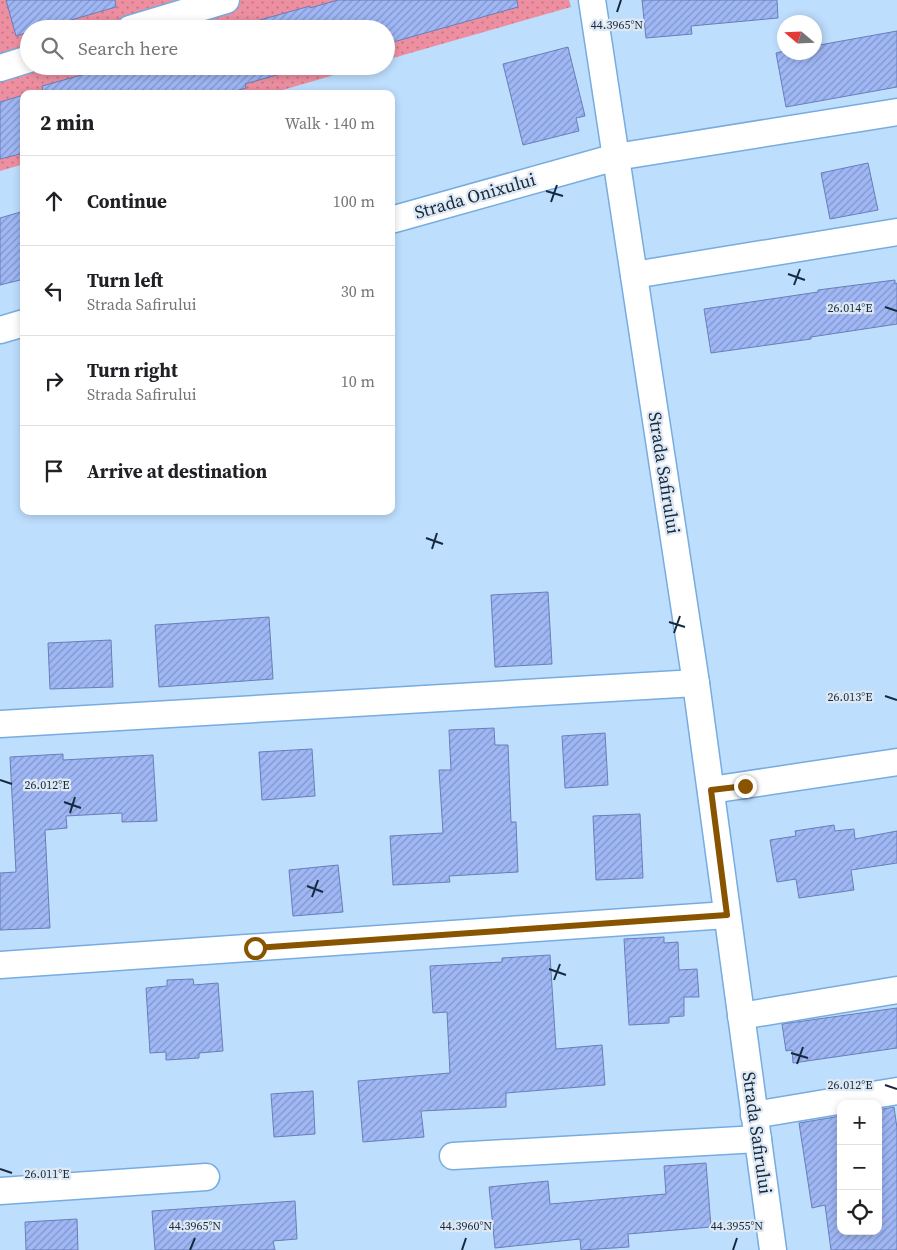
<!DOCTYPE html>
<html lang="en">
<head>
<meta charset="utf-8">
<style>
  body { margin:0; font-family:"Source Serif 4",serif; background:#f6f6f6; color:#202124 }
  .controls { position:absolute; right:15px; bottom:15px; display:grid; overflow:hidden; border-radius:10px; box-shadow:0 2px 8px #0003 }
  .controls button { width:45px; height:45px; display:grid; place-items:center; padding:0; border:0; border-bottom:1px solid #e0e0e0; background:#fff; color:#202124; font:25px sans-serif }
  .compass { position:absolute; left:777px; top:15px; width:45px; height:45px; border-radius:50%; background:#fff; box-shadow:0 2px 8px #0003; rotate:289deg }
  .stop { position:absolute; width:15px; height:15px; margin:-11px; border:4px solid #885400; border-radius:50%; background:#fff }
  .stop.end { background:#885400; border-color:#fff; box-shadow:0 1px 5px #0008 }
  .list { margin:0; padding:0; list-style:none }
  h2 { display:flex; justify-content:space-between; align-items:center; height:65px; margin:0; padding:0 20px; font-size:21px }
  h2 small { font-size:16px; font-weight:400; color:#757577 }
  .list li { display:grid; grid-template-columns:32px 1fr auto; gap:15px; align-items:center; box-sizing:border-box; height:90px; padding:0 20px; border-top:1px solid #e0e0e0 }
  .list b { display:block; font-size:19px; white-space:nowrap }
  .list p { margin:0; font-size:16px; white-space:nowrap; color:#757577 }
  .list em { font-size:16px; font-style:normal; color:#757577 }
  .icon { flex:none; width:28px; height:28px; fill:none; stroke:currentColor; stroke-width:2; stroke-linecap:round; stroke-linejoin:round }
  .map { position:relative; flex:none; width:897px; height:1250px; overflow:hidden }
  .search { position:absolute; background:#fff; box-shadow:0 2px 8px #0003; left:20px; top:20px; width:375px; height:55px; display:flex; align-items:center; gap:12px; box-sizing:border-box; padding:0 18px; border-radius:28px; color:#757577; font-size:19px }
  .panel { position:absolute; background:#fff; box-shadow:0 2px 8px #0003; left:20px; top:90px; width:375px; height:425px; border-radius:10px }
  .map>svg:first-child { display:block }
  .green { fill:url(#green-dots) }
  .building { fill:url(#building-hatch); stroke:#697eb8 }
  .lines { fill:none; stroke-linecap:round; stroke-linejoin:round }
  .minor-casing { stroke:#77acdf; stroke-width:29 }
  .minor { stroke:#fff; stroke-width:26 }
  .route { stroke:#885400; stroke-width:6 }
  .ticks { fill:none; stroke:#152a3f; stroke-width:2 }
  .labels { text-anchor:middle; stroke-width:4.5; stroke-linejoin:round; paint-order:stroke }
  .street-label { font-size:18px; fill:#152a3f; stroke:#dee8f3 }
  .ticks-label { font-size:12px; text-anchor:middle; fill:#152a3f; stroke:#dee8f3; stroke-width:4.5; stroke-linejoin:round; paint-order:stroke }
</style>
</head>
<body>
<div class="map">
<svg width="897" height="1250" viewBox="0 0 897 1250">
  <defs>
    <pattern id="green-dots" width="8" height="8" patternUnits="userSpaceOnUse" patternTransform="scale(1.25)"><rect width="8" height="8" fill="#ed8fa0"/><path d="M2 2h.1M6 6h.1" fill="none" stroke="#bf7584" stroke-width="1.8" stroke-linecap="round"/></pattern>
    <pattern id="building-hatch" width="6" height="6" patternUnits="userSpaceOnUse" patternTransform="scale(1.25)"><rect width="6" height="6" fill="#a0b7f5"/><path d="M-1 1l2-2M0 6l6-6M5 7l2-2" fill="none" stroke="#8195c8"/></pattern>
  </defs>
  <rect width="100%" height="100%" fill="#bedefe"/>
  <polygon class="green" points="0,0 569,0 571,7 386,60 386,29 29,29 29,66 365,66 269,94 24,94 24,164 0,171"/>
  <g class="building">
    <polygon points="6,0 115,0 116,7 40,29 29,29 29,32 16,36"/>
    <polygon points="338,0 517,0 518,7 386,44 386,29 228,29 310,6 310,8"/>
    <polygon points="642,0 777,0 778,18 691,26 692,34 646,38"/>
    <polygon points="897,31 897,87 786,107 776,53 784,51 784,52 814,52 814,46"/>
    <polygon points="568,47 585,116 576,118 579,131 523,145 503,64"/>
    <polygon points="114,66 308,66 245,84 246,88 225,94 43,94 42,86"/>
    <polygon points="24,95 24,153 0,159 0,102"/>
    <polygon points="868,163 878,210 830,219 821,173"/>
    <polygon points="24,211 24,279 0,285 0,218"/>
    <polygon points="895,280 895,284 897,283 897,324 811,337 811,339 711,353 704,309 818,292 818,290"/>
    <polygon points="548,592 552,664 495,667 491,595"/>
    <polygon points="269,617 273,679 159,687 155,625"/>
    <polygon points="111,640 113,687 50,689 48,643"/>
    <polygon points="494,728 495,745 508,745 511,822 516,822 518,872 449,876 450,882 393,885 390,836 443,833 439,770 451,770 449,730"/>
    <polygon points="605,733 608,785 565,788 562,736"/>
    <polygon points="312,749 315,796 262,800 259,752"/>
    <polygon points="63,754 63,760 153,755 157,821 122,822 122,813 66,816 67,828 45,830 50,928 0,930 0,873 16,872 10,757"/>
    <polygon points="640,814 643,878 596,880 593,816"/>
    <polygon points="834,825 835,831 854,829 855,839 897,831 897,863 851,870 854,890 799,898 796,879 777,882 770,840 796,836 795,831"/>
    <polygon points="338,865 343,912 293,916 289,870"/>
    <polygon points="664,937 664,943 678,942 679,970 697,969 699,997 684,997 684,1016 669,1017 669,1023 629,1025 624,939"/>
    <polygon points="550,955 556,1049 602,1045 605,1085 506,1093 506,1107 421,1111 424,1137 363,1142 358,1081 450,1073 447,1012 433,1013 430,966 502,962 502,958"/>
    <polygon points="193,979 194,985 218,983 223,1051 199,1053 199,1058 166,1060 166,1052 150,1053 146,988 167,986 167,980"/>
    <polygon points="897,1008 897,1048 793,1063 792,1050 786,1051 782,1024"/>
    <polygon points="313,1091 315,1134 274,1137 271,1094"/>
    <polygon points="894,1107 897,1128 897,1250 831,1250 825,1205 812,1208 799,1123 841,1116 841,1231 878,1231 878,1110"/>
    <polygon points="706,1163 711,1227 628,1234 629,1247 581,1250 580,1239 495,1248 489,1187 548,1181 550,1204 666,1194 664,1166"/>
    <polygon points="295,1201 297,1239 273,1241 275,1250 155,1250 152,1211"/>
    <polygon points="77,1219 78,1250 26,1250 25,1222"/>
  </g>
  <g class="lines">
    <defs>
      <g id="minor">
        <polyline points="592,0 696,683 773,1250"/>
        <polyline points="130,29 226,0"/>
        <polyline points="0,68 29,59"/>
        <polyline points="391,220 616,157 897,112"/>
        <polyline points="634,275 897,232"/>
        <polyline points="0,330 24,323"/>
        <polyline points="0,724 696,683"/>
        <polyline points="711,790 897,762"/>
        <polyline points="0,965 727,915"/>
        <polyline points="741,1016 897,990"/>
        <polyline points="754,1115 897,1091"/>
        <polyline points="453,1156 758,1139"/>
        <polyline points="0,1191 206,1177"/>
      </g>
    </defs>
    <use href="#minor" class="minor-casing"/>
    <use href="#minor" class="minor"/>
  </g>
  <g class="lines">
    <polyline class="route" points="255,948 727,915 711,790 745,786"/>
  </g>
  <path class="ticks" d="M 617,12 L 621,0M 546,191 L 563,196M 551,202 L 557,185M 788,274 L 805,280M 794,285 L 800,269M 885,307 L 897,311M 426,538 L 443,544M 432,549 L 437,533M 669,622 L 685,627M 674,633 L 680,616M 885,696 L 897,700M 0,780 L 12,784M 64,802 L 81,808M 70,813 L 75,797M 307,886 L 323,892M 312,897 L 318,880M 549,969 L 566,975M 554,980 L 560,964M 791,1053 L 808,1058M 797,1064 L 803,1047M 885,1085 L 897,1089M 0,1169 L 12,1173M 190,1250 L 195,1238M 462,1250 L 466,1238M 733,1250 L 737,1238"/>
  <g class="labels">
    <g class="street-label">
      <text transform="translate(475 196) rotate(-16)" y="6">Strada Onixului</text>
      <text transform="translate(664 473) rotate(81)" y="6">Strada Safirului</text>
      <text transform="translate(757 1133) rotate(82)" y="6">Strada Safirului</text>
    </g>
  </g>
  <g class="ticks-label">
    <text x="617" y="29">44.3965°N</text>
    <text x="850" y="312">26.014°E</text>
    <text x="850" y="701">26.013°E</text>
    <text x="47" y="789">26.012°E</text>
    <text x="850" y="1089">26.012°E</text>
    <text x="47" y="1178">26.011°E</text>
    <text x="195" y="1230">44.3965°N</text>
    <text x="466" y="1230">44.3960°N</text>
    <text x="737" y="1230">44.3955°N</text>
  </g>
</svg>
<div class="controls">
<button>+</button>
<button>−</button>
<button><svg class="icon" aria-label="locate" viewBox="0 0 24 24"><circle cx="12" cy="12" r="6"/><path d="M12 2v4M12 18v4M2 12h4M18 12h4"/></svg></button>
</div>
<svg class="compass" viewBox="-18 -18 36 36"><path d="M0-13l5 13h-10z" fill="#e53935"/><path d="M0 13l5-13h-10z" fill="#757577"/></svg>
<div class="stop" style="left:255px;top:948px"></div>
<div class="stop end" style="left:745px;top:786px"></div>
<div class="search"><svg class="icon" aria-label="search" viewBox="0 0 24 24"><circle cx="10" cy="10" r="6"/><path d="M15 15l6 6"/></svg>Search here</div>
<section class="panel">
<h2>2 min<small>Walk · 140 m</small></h2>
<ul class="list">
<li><svg class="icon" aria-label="ahead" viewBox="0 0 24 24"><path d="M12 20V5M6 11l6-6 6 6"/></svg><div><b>Continue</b></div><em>100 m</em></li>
<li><svg class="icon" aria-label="left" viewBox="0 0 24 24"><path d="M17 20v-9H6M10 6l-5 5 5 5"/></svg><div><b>Turn left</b><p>Strada Safirului</p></div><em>30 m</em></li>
<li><svg class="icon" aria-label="right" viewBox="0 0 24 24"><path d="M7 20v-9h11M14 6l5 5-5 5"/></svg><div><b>Turn right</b><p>Strada Safirului</p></div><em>10 m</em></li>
<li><svg class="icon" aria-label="arrive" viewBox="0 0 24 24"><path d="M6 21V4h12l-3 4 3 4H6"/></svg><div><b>Arrive at destination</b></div></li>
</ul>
</section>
</div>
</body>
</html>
